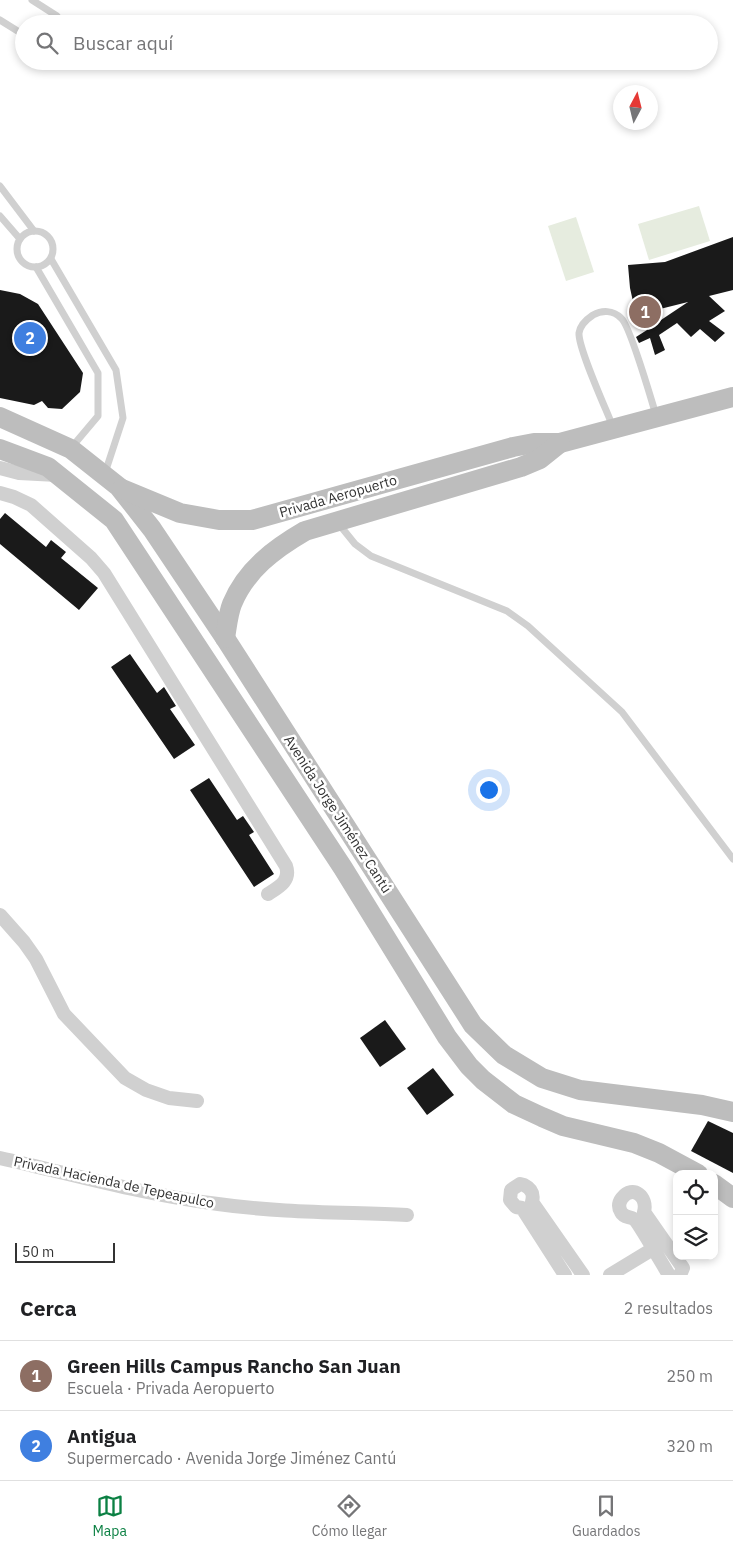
<!DOCTYPE html>
<html lang="es">
<head>
<meta charset="utf-8">
<style>
  body { margin:0; font-family:"IBM Plex Sans",sans-serif; background:#f2f2f2; color:#202124 }
  .controls { position:absolute; right:15px; bottom:15px; display:grid; overflow:hidden; border-radius:10px; box-shadow:0 2px 8px #0003 }
  .controls button { width:45px; height:45px; display:grid; place-items:center; padding:0; border:0; border-bottom:1px solid #e0e0e0; background:#fff; color:#202124; font:25px sans-serif }
  .compass { position:absolute; left:613px; top:85px; width:45px; height:45px; border-radius:50%; background:#fff; box-shadow:0 2px 8px #0003; rotate:7deg }
  .scale { position:absolute; left:15px; bottom:12px; width:100px; box-sizing:border-box; padding-left:5px; border:2px solid #333; border-top:0; font-size:14px; line-height:18px; white-space:nowrap; color:#333; -webkit-text-stroke:4px #fff; paint-order:stroke }
  .you { position:absolute; left:488px; top:789px; width:18px; height:18px; margin:-12px; border:4px solid #fff; border-radius:50%; background:#1a73e8; box-shadow:0 0 0 8px #1a73e833 }
  .badge { display:grid; place-items:center; width:32px; height:32px; border-radius:50%; background:#0b8043; color:#fff; font-size:16px; font-weight:700 }
  .pin { position:absolute; translate:-50% -50%; border:2px solid #fff; box-shadow:0 1px 5px #0006 }
  .list { margin:0; padding:0; list-style:none }
  h2 { display:flex; justify-content:space-between; align-items:center; height:65px; margin:0; padding:0 20px; font-size:21px }
  h2 small { font-size:16px; font-weight:400; color:#757577 }
  .list li { display:grid; grid-template-columns:32px 1fr auto; gap:15px; align-items:center; box-sizing:border-box; height:70px; padding:0 20px; border-top:1px solid #e0e0e0 }
  .list b { display:block; font-size:19px; white-space:nowrap }
  .list p { margin:0; font-size:16px; white-space:nowrap; color:#757577 }
  .list em { font-size:16px; font-style:normal; color:#757577 }
  .icon { flex:none; width:28px; height:28px; fill:none; stroke:currentColor; stroke-width:2; stroke-linecap:round; stroke-linejoin:round }
  .map { position:relative; flex:none; width:733px; height:1275px; overflow:hidden }
  .search { position:absolute; background:#fff; box-shadow:0 2px 8px #0003; left:15px; right:15px; top:15px; height:55px; display:flex; align-items:center; gap:12px; box-sizing:border-box; padding:0 18px; border-radius:28px; color:#757577; font-size:19px }
  .sheet { height:205px; background:#fff }
  nav { display:flex; justify-content:space-around; align-items:center; box-sizing:border-box; height:70px; border-top:1px solid #e0e0e0; background:#fff; font-size:14px; color:#757577 }
  nav a { display:grid; justify-items:center; gap:2px }
  nav .on { color:#0b8043 }
  .map>svg:first-child { display:block }
  .garden { fill:#e6ecdf }
  .building { fill:#1a1a1a }
  .lines { fill:none; stroke-linecap:round; stroke-linejoin:round }
  .lane { stroke:#d0d0d0; stroke-width:7 }
  .street { stroke:#d0d0d0; stroke-width:14 }
  .secondary { stroke:#bdbdbd; stroke-width:20 }
  .labels { text-anchor:middle; stroke-width:5; stroke-linejoin:round; paint-order:stroke }
  .street-label { font-size:14px; fill:#333; stroke:#fff }
</style>
</head>
<body>
<div class="map">
<svg width="733" height="1275" viewBox="0 0 733 1275">
  <rect width="100%" height="100%" fill="#fff"/>
  <g class="garden">
    <polygon points="699,206 710,241 649,260 638,224"/>
    <polygon points="576,217 594,272 566,281 548,226"/>
  </g>
  <g class="building">
    <polygon points="733,237 733,290 709,296 725,311 709,321 725,333 715,342 700,329 691,337 677,323 659,335 665,350 655,355 650,338 639,343 636,337 647,330 642,315 651,312 655,324 688,302 636,315 630,288 628,265 665,262"/>
    <polygon points="0,290 20,294 38,304 83,373 80,392 62,409 48,408 42,401 34,405 0,398"/>
    <polygon points="5,513 46,547 51,540 66,552 61,558 98,588 79,610 0,544 0,519"/>
    <polygon points="130,654 157,693 164,687 176,706 170,709 195,745 174,759 111,667"/>
    <polygon points="209,778 237,820 243,816 254,832 249,835 274,874 254,887 190,790"/>
    <polygon points="385,1020 406,1049 380,1067 360,1038"/>
    <polygon points="433,1068 454,1095 427,1115 407,1088"/>
    <polygon points="708,1121 733,1133 733,1173 691,1151"/>
  </g>
  <g class="lines">
    <g class="lane">
      <polyline points="32,0 57,16 63,24"/>
      <polyline points="0,20 24,35"/>
      <polyline points="0,186 34,231"/>
      <polyline points="0,216 20,239"/>
      <circle cx="35" cy="249" r="18"/>
      <polyline points="51,259 116,370 123,418 105,473"/>
      <polyline points="36,267 98,373 98,416 71,448"/>
      <path d="M 613,427 C 606,409 578,348 579,333 C 580,326 587,319 593,315 C 602,310 613,310 621,318 C 630,325 651,399 656,415"/>
      <polyline points="338,523 355,544 371,556 507,611 528,626 622,712 733,859"/>
    </g>
    <g class="street">
      <polyline points="0,468 19,473 57,475"/>
      <path d="M 0,493 L 14,497 L 31,505 L 91,558 L 104,573 L 286,866 C 291,881 279,887 268,894"/>
      <polyline points="0,915 24,942 36,959 64,1014 125,1078 146,1090 169,1098 197,1101"/>
      <path d="M 0,1158 C 72,1174 145,1195 218,1204 C 281,1213 344,1212 407,1215"/>
      <path d="M 565,1275 L 522,1208 L 516,1207 L 510,1200 L 511,1190 L 520,1184 L 524,1185 C 532,1189 534,1194 532,1202 L 583,1275"/>
      <polyline points="610,1275 661,1244"/>
      <path d="M 669,1275 C 664,1267 638,1222 634,1219 C 629,1216 624,1218 621,1212 C 618,1207 619,1202 622,1198 C 633,1184 648,1197 644,1212 L 683,1268 L 680,1275"/>
    </g>
    <g class="secondary">
      <polyline points="0,417 71,449 119,487 152,529 225,638 473,1025 504,1055 542,1078 580,1090 702,1105 733,1112"/>
      <polyline points="0,449 48,467 114,520 343,868 447,1037 469,1066 483,1080 514,1104 542,1117 563,1126 634,1143 659,1153 698,1174"/>
      <polyline points="122,489 180,513 219,520 252,520 513,447 534,443 560,443 733,397"/>
      <path d="M 225,638 C 227,627 228,614 232,604 C 246,570 274,549 305,531 L 521,467 L 540,459 L 560,443"/>
      <polyline points="714,1184 733,1198"/>
    </g>
  </g>
  <g class="labels">
    <g class="street-label">
      <text transform="translate(338 496) rotate(-16)" y="5">Privada Aeropuerto</text>
      <text transform="translate(338 814) rotate(57)" y="5">Avenida Jorge Jiménez Cantú</text>
      <text transform="translate(114 1182) rotate(12)" y="5">Privada Hacienda de Tepeapulco</text>
    </g>
  </g>
</svg>
<div class="controls">
<button><svg class="icon" aria-label="locate" viewBox="0 0 24 24"><circle cx="12" cy="12" r="6"/><path d="M12 2v4M12 18v4M2 12h4M18 12h4"/></svg></button>
<button><svg class="icon" aria-label="layers" viewBox="0 0 24 24"><path d="M12 4l9 5-9 5-9-5zM3 14l9 5 9-5"/></svg></button>
</div>
<svg class="compass" viewBox="-18 -18 36 36"><path d="M0-13l5 13h-10z" fill="#e53935"/><path d="M0 13l5-13h-10z" fill="#757577"/></svg>
<div class="scale">50 m</div>
<div class="you"></div>
<div class="pin badge" style="left:645px;top:312px;background:#8d6e63">1</div>
<div class="pin badge" style="left:30px;top:338px;background:#3f7fe0">2</div>
<div class="search"><svg class="icon" aria-label="search" viewBox="0 0 24 24"><circle cx="10" cy="10" r="6"/><path d="M15 15l6 6"/></svg>Buscar aquí</div>
</div>
<section class="sheet">
<h2>Cerca<small>2 resultados</small></h2>
<ul class="list">
<li><span class="badge" style="background:#8d6e63">1</span><div><b>Green Hills Campus Rancho San Juan</b><p>Escuela · Privada Aeropuerto</p></div><em>250 m</em></li>
<li><span class="badge" style="background:#3f7fe0">2</span><div><b>Antigua</b><p>Supermercado · Avenida Jorge Jiménez Cantú</p></div><em>320 m</em></li>
</ul>
</section>
<nav>
<a class="on"><svg class="icon" aria-label="map" viewBox="0 0 24 24"><path d="M3 6l6-2 6 2 6-2v14l-6 2-6-2-6 2zM9 4v14M15 6v14"/></svg>Mapa</a>
<a><svg class="icon" aria-label="directions" viewBox="0 0 24 24"><path d="M12 3l9 9-9 9-9-9zM9 14v-3h6M13 9l2 2-2 2"/></svg>Cómo llegar</a>
<a><svg class="icon" aria-label="saved" viewBox="0 0 24 24"><path d="M7 4h10v16l-5-4-5 4z"/></svg>Guardados</a>
</nav>
</body>
</html>
